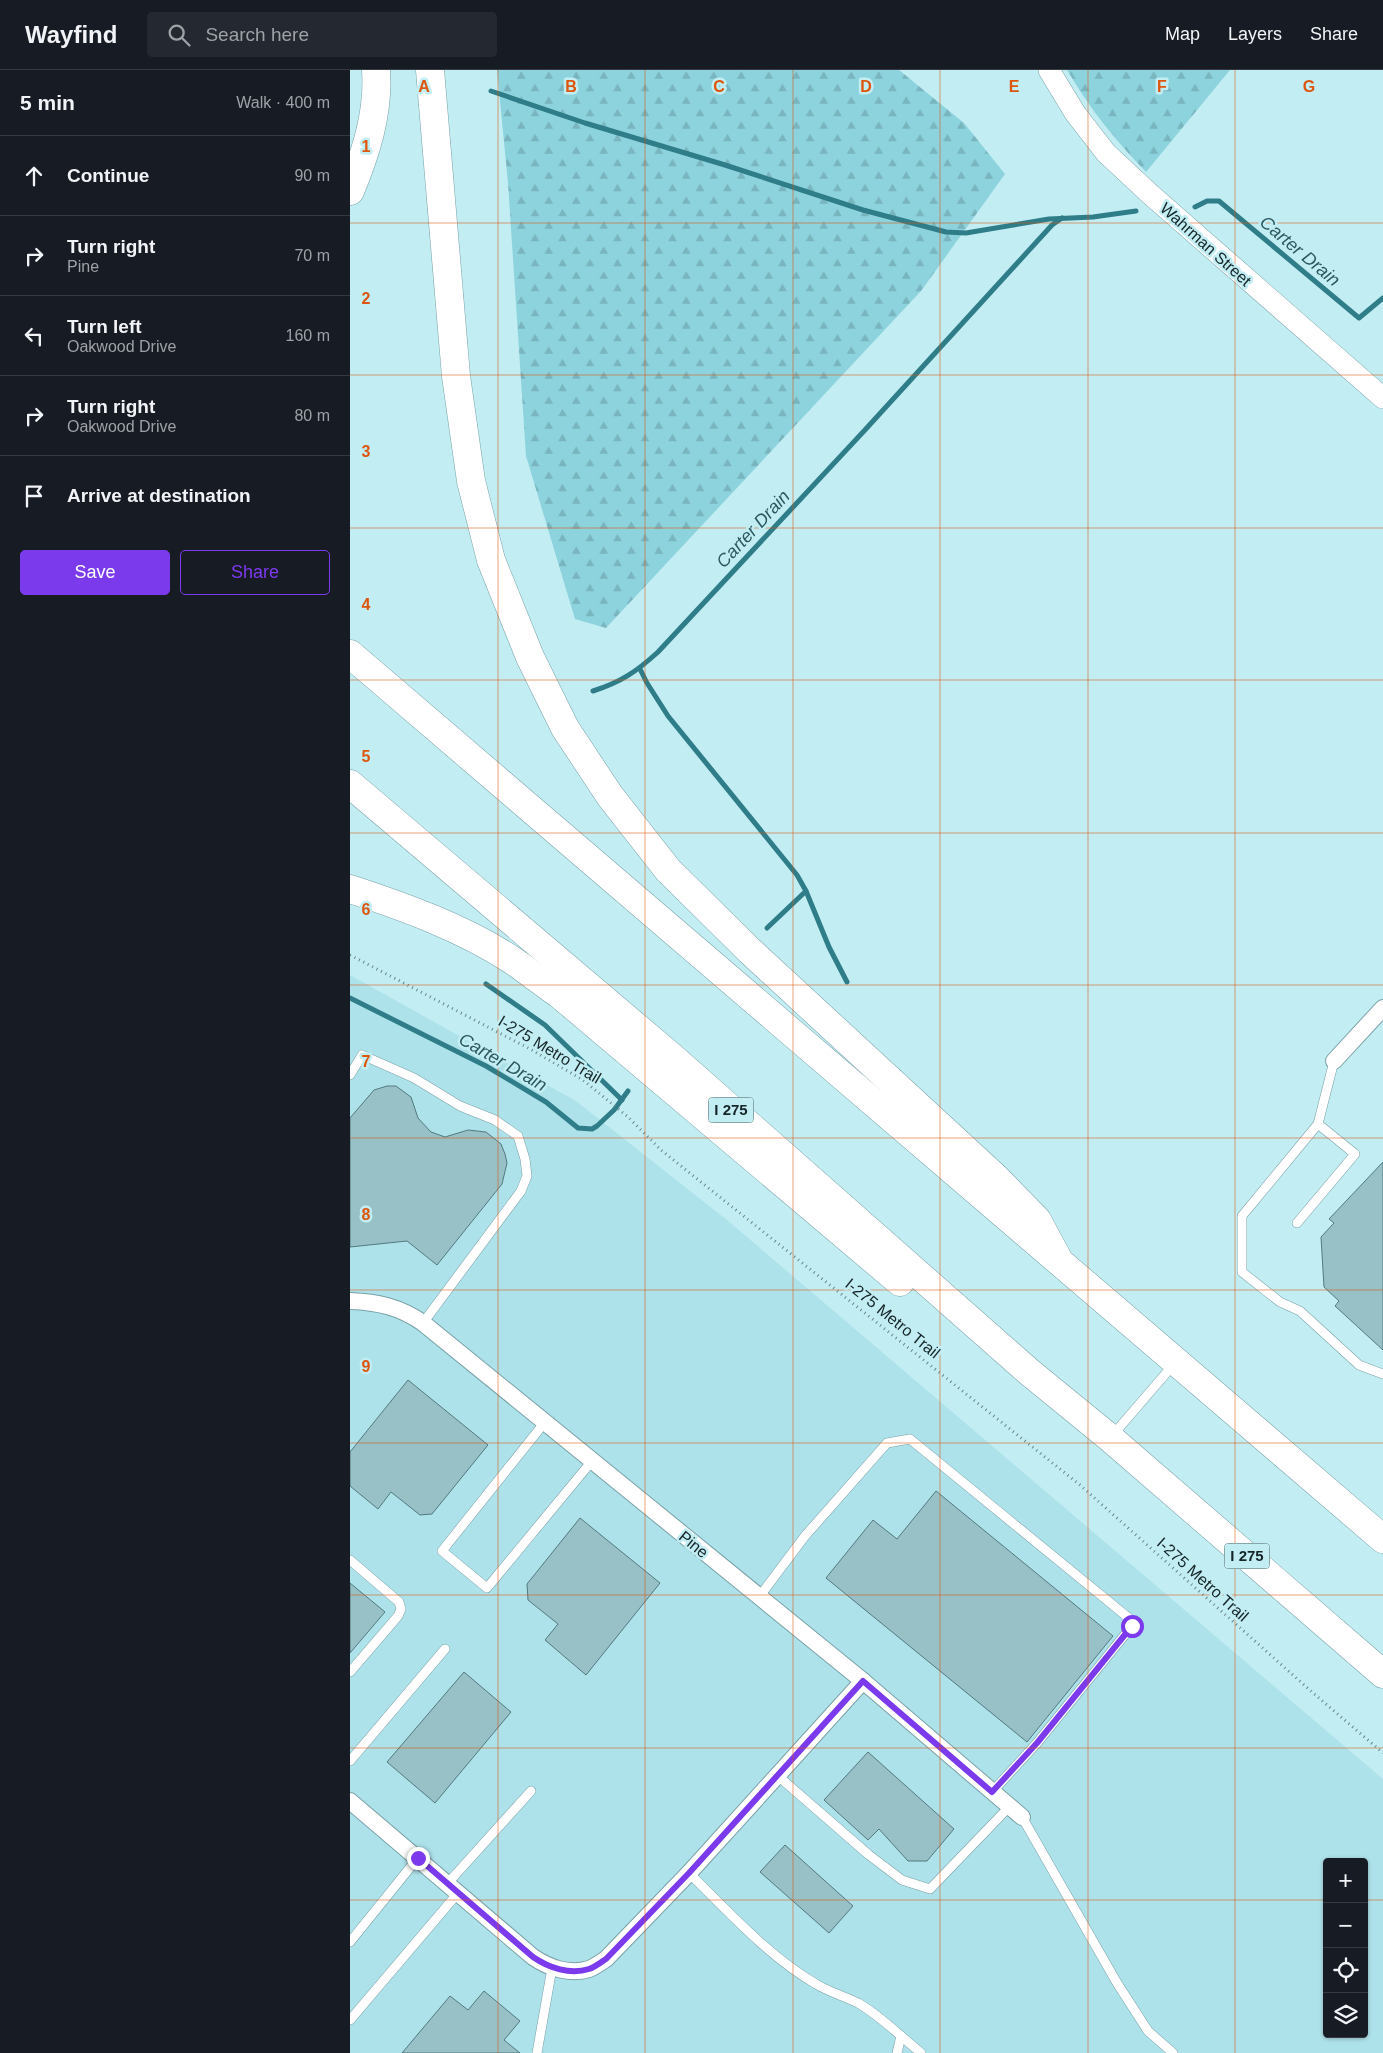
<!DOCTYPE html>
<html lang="en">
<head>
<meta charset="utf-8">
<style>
  body { margin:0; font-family:Helvetica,sans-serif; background:#242831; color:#f1f3f6 }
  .controls { position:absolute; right:15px; bottom:15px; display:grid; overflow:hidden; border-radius:5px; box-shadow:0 1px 4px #0004 }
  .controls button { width:45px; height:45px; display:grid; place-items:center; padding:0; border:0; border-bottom:1px solid #363941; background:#171b24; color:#f1f3f6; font:25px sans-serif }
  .stop { position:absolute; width:15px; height:15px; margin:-11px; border:4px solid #7c3aed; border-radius:50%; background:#fff }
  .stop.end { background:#7c3aed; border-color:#fff; box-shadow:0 1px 5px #0008 }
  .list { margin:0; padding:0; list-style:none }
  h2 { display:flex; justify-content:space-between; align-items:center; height:65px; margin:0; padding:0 20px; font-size:21px }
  h2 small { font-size:16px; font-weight:400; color:#9ea1a6 }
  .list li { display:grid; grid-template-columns:32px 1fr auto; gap:15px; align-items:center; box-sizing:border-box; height:80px; padding:0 20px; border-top:1px solid #363941 }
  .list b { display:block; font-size:19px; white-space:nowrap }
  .list p { margin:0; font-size:16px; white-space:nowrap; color:#9ea1a6 }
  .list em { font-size:16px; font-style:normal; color:#9ea1a6 }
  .actions { display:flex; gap:10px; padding:15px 20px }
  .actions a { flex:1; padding:11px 0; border:1px solid #7c3aed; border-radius:5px; text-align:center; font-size:18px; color:#7c3aed }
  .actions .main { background:#7c3aed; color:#fff }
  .icon { flex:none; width:28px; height:28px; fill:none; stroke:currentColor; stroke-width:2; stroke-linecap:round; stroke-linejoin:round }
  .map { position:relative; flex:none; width:1033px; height:1983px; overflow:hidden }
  header { display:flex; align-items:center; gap:30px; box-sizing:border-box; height:70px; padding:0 25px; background:#171b24; border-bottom:1px solid #363941 }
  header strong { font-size:24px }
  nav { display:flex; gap:28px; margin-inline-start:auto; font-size:18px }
  .search { width:350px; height:45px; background:#242831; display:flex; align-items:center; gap:12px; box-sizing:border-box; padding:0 18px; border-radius:5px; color:#9ea1a6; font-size:19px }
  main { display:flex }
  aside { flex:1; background:#171b24 }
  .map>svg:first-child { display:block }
  .built { fill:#aee2ea; fill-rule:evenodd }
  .forest { fill:url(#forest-firs) }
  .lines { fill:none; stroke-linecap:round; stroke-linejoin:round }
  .stream { stroke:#2e7d88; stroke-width:5 }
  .building { fill:#98c1c7; stroke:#527a7f }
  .service-casing { stroke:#78a1a7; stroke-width:10 }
  .minor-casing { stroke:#78a1a7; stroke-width:18 }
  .tertiary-casing { stroke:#78a1a7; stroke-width:22 }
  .motorway-casing { stroke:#78a1a7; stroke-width:29 }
  .path { stroke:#6a878c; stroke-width:3; stroke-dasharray:1 4; stroke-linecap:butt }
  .service { stroke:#fff; stroke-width:9 }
  .minor { stroke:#fff; stroke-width:16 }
  .tertiary { stroke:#fff; stroke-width:21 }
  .motorway { stroke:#fff; stroke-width:28 }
  .route { stroke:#7c3aed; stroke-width:6 }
  .grid { fill:none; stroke:#dd560d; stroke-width:1; stroke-opacity:0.55 }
  .labels { text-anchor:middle; stroke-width:5; stroke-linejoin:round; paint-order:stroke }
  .shield { fill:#c2edf3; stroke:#496165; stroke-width:1 }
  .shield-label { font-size:15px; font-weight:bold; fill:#152528 }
  .street-label { font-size:16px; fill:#152528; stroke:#c2edf3 }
  .water-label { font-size:18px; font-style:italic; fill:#2c5960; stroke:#c2edf3 }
  .grid-label { font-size:16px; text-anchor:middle; font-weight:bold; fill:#dd560d; stroke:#c2edf3; stroke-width:5; stroke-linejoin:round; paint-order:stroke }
</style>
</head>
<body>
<header>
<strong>Wayfind</strong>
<div class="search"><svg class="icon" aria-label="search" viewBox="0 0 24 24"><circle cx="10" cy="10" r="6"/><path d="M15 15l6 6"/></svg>Search here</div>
<nav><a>Map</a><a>Layers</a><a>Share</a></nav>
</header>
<main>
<aside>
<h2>5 min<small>Walk · 400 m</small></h2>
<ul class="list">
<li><svg class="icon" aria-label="ahead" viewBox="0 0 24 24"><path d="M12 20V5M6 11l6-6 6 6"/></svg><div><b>Continue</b></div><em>90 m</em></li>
<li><svg class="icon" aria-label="right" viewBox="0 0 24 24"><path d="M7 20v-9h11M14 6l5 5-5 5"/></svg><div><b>Turn right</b><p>Pine</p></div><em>70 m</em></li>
<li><svg class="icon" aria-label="left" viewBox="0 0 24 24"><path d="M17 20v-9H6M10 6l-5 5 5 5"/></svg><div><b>Turn left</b><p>Oakwood Drive</p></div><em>160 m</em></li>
<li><svg class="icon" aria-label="right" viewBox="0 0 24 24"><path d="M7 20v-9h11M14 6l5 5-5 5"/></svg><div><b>Turn right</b><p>Oakwood Drive</p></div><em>80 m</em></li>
<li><svg class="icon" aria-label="arrive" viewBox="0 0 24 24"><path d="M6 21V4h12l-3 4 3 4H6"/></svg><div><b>Arrive at destination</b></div></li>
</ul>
<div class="actions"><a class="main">Save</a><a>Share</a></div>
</aside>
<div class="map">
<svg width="1033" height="1983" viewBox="0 0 1033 1983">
  <defs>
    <pattern id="forest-firs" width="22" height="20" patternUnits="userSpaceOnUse" patternTransform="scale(1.25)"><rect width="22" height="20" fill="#8dd3dd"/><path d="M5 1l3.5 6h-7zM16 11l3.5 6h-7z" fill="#79b5be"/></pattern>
  </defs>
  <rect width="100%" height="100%" fill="#c2edf3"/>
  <path class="built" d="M 0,905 L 226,1031 L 377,1150 L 1033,1709 L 1033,1983 L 0,1983 ZM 977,1792 L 1014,1792 L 1014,1964 L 977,1964 Z"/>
  <g class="forest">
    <polygon points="147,0 549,0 614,53 655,104 571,221 256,558 225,549 176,386 158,113"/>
    <path d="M 717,0 L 880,0 L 796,102 C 764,69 741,40 717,0 Z"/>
  </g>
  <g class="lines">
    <g class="stream">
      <polyline points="141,21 235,53 375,95 513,140 596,162 616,163 699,149 743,147 786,141"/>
      <polyline points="845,137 857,131 869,131 1009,248 1033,228"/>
      <polyline points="290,599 297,613 318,646 447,805 456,821 479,877 497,912"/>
      <path d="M 243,621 C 271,612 286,602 308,582 L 514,361 L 702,155 L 712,148"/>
      <polyline points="417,858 456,821"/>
      <polyline points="136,914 195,955 272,1030"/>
      <polyline points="0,928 136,996 196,1032 228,1058 242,1059 247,1056 264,1040 278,1021"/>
    </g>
  </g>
  <g class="building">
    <polygon points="37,1016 46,1016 61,1027 68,1048 81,1062 95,1067 118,1060 136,1062 151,1074 155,1084 157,1093 152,1114 87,1195 57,1171 0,1177 0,1048 24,1020"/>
    <polygon points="1033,1092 1033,1280 985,1236 989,1231 974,1217 971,1167 984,1153 979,1149"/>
    <polygon points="58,1310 138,1375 82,1444 70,1445 41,1422 28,1439 0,1416 0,1382"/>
    <polygon points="586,1421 763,1566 677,1672 476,1508 523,1450 547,1469"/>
    <polygon points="230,1448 310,1513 236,1605 195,1570 208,1554 178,1530 177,1514"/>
    <polygon points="0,1513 35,1542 0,1583"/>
    <polygon points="114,1602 161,1642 85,1733 37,1692"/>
    <polygon points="518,1682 604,1759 577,1791 558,1791 529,1759 518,1770 474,1730"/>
    <polygon points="435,1775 503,1836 479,1863 410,1802"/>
    <polygon points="134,1921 170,1951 154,1970 170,1983 52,1983 100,1926 118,1940"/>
  </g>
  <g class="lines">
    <defs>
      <g id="service">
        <polyline points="984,991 968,1054 892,1146 892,1202 930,1232 950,1241 1009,1295 1033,1304"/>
        <polyline points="0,1005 12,985 64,1008 110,1036 145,1050 168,1066 175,1089 177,1106 171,1121 73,1253"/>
        <polyline points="947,1153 1005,1084 968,1054"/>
        <polyline points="195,1352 92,1481 137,1518 242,1391"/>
        <polyline points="762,1366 824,1294"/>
        <polyline points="0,1490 49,1532 51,1539 48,1546 0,1602"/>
        <polyline points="409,1527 455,1466 537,1373 560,1369 780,1549 782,1556 687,1673 642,1722"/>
        <polyline points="0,1691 95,1579"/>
        <polyline points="427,1705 519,1785 552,1810 580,1819 660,1736"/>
        <polyline points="672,1747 767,1913 798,1961 823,1983"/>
        <path d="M 339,1803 C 379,1842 418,1886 466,1914 C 479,1922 494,1926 508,1933 C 524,1942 537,1954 551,1966 L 547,1983"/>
        <polyline points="97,1814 181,1721"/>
        <polyline points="0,1872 67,1789"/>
        <polyline points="0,1950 108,1823"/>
        <polyline points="551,1966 571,1983"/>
        <polyline points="187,1983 202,1898"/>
      </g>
      <g id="minor">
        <polyline points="984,991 1033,938"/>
        <path d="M 0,1231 C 28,1232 50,1237 73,1253 L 513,1611 L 672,1747"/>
        <path d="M 0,1731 L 183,1887 C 199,1898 220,1905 239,1899 C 245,1897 251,1892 256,1889 L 339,1803 L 513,1611"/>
      </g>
      <polyline id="tertiary" points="699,0 725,43 756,83 800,124 1033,328"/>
      <g id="motorway">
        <polyline points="80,0 106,306 121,411 141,490 180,587 215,658 260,726 318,800 400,881 646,1108 687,1150 708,1189"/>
        <path d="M 0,121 C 16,83 29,42 26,0"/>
        <polyline points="0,584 1033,1469"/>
        <polyline points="0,714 323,988 678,1301 760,1368 1033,1604"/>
        <path d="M 0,819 C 55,837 113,858 162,890 C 178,901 193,913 209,924 L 550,1212"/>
      </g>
    </defs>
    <use href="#service" class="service-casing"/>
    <use href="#minor" class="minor-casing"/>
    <use href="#tertiary" class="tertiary-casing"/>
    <use href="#motorway" class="motorway-casing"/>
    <polyline class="path" points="0,885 182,980 233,1010 278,1047 311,1080 730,1415 962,1622 1033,1683"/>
    <use href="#service" class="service"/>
    <use href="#minor" class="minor"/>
    <use href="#tertiary" class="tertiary"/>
    <use href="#motorway" class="motorway"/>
  </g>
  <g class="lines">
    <path class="route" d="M 68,1788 L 183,1887 C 199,1898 220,1905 239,1899 C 245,1897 251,1892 256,1889 L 339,1803 L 513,1611 L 642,1722 L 687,1673 L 782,1556"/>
  </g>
  <path class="grid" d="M 148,0 L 148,1983M 295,0 L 295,1983M 443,0 L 443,1983M 590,0 L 590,1983M 738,0 L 738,1983M 885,0 L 885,1983M 0,153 L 1033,153M 0,305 L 1033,305M 0,458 L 1033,458M 0,610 L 1033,610M 0,763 L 1033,763M 0,915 L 1033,915M 0,1068 L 1033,1068M 0,1220 L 1033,1220M 0,1373 L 1033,1373M 0,1525 L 1033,1525M 0,1678 L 1033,1678M 0,1830 L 977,1830M 1014,1830 L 1033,1830"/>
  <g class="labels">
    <g class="shield">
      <rect x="358.5" y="1027.5" width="45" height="25" rx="4"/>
      <rect x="874.5" y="1473.5" width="45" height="25" rx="4"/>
    </g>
    <g class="shield-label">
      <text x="381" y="1045">I 275</text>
      <text x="897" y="1491">I 275</text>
    </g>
    <g class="street-label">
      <text transform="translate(856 174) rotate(42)" y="6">Wahrman Street</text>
      <text transform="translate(200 979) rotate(31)" y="6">I-275 Metro Trail</text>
      <text transform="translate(543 1248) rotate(39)" y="6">I-275 Metro Trail</text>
      <text transform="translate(344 1474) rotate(39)" y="6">Pine</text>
      <text transform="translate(853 1509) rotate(42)" y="6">I-275 Metro Trail</text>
    </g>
    <g class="water-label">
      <text transform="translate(950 181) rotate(40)" y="6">Carter Drain</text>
      <text transform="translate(403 459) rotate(-47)" y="6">Carter Drain</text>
      <text transform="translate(153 992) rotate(30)" y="6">Carter Drain</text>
    </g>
  </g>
  <g class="grid-label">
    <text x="74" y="22">A</text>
    <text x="221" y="22">B</text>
    <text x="369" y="22">C</text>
    <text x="516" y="22">D</text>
    <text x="664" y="22">E</text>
    <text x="812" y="22">F</text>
    <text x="959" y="22">G</text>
    <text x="16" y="82">1</text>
    <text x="16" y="234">2</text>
    <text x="16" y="387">3</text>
    <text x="16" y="540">4</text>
    <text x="16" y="692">5</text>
    <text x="16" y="845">6</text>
    <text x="16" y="997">7</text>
    <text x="16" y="1150">8</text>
    <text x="16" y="1302">9</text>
  </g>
</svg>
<div class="controls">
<button>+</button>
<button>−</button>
<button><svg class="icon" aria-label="locate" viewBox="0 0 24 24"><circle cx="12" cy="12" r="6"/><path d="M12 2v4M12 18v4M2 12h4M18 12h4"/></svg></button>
<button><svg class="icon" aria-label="layers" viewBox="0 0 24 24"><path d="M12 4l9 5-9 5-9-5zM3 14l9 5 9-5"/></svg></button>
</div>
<div class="stop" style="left:782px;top:1556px"></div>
<div class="stop end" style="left:68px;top:1788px"></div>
</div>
</main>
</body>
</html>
